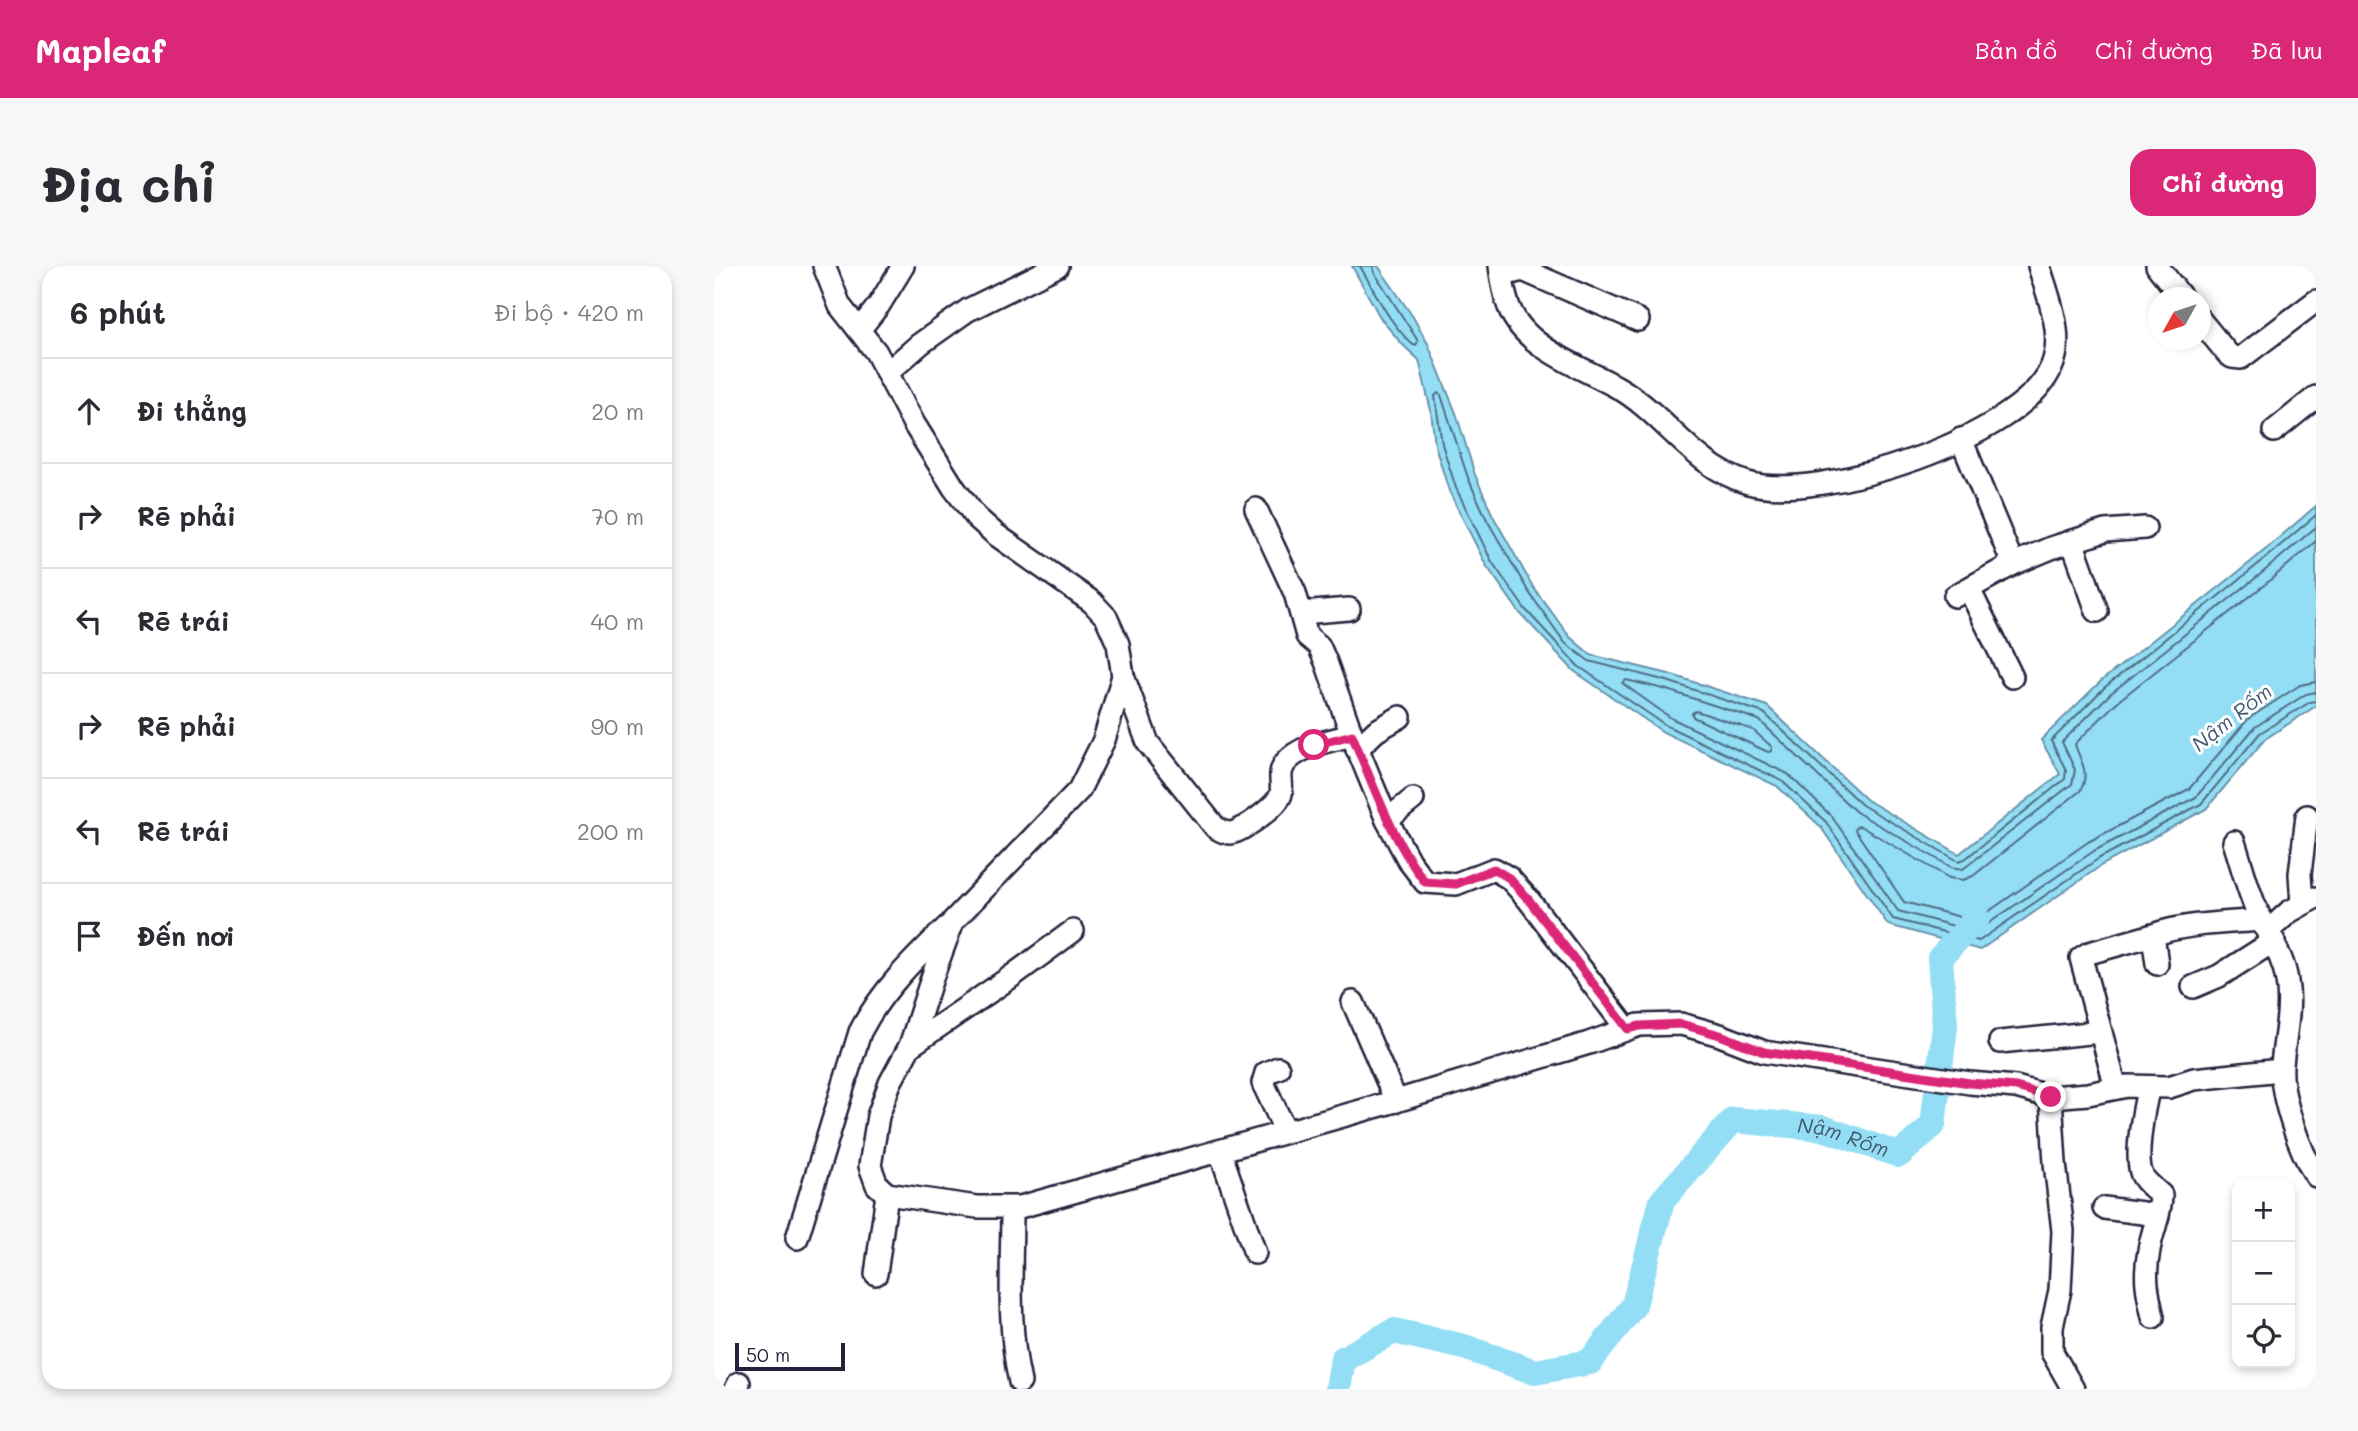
<!DOCTYPE html>
<html lang="vi">
<head>
<meta charset="utf-8">
<style>
  body { margin:0; font-family:Mali,sans-serif; background:#f7f7f7; color:#2b2b33 }
  .controls { position:absolute; right:21px; bottom:21px; display:grid; overflow:hidden; border-radius:14px; box-shadow:0 4px 10px #0003 }
  .controls button { width:63px; height:63px; display:grid; place-items:center; padding:0; border:0; border-bottom:2px solid #e1e1e2; background:#fff; color:#2b2b33; font:35px sans-serif }
  .compass { position:absolute; left:1434px; top:21px; width:63px; height:63px; border-radius:50%; background:#fff; box-shadow:0 4px 10px #0003; rotate:230deg }
  .scale { position:absolute; left:21px; bottom:18px; width:110px; box-sizing:border-box; padding-left:7px; border:4px solid #22223b; border-top:0; font-size:19px; line-height:24px; white-space:nowrap; color:#22223b; -webkit-text-stroke:5px #fff; paint-order:stroke }
  .stop { position:absolute; width:21px; height:21px; margin:-16px; border:5px solid #db2777; border-radius:50%; background:#fff }
  .stop.end { background:#db2777; border-color:#fff; box-shadow:0 2px 7px #0008 }
  .list { margin:0; padding:0; list-style:none }
  h2 { display:flex; justify-content:space-between; align-items:center; height:91px; margin:0; padding:0 28px; font-size:30px }
  h2 small { font-size:23px; font-weight:400; color:#7c7c81 }
  .list li { display:grid; grid-template-columns:46px 1fr auto; gap:21px; align-items:center; box-sizing:border-box; height:105px; padding:0 28px; border-top:2px solid #e1e1e2 }
  .list b { display:block; font-size:26px; white-space:nowrap }
  .list em { font-size:23px; font-style:normal; color:#7c7c81 }
  .icon { flex:none; width:38px; height:38px; fill:none; stroke:currentColor; stroke-width:2; stroke-linecap:round; stroke-linejoin:round }
  .map { position:relative; flex:none; width:1602px; height:1123px; overflow:hidden; border-radius:21px }
  header { display:flex; align-items:center; gap:42px; box-sizing:border-box; height:98px; padding:0 35px; background:#db2777; color:#fff }
  header strong { font-size:33px }
  nav { display:flex; gap:38px; margin-inline-start:auto; font-size:24px }
  .intro { display:flex; align-items:center; justify-content:space-between; box-sizing:border-box; height:168px; padding:0 42px }
  h1 { margin:0; font-size:49px }
  .button { padding:18px 32px; border-radius:21px; background:#db2777; color:#fff; font-size:24px; font-weight:700 }
  main { display:flex; gap:42px; padding:0 42px }
  aside { flex:1; background:#fff; border-radius:21px; box-shadow:0 4px 10px #0003 }
  .map>svg:first-child { display:block }
  .water { fill:#93def4; stroke:#6693aa; stroke-width:2 }
  .lines { fill:none; stroke-linecap:round; stroke-linejoin:round }
  .shore { stroke:#4f6d85; stroke-width:2 }
  .river { stroke:#93def4; stroke-width:26 }
  .minor-casing { stroke:#22223b; stroke-width:26 }
  .minor { stroke:#fff; stroke-width:21 }
  .route { stroke:#db2777; stroke-width:9 }
  .labels { text-anchor:middle; stroke-width:6; stroke-linejoin:round; paint-order:stroke }
  .water-label { font-size:21px; font-style:italic; fill:#445a72; stroke:#fff }
</style>
</head>
<body>
<header>
<strong>Mapleaf</strong>
<nav><a>Bản đồ</a><a>Chỉ đường</a><a>Đã lưu</a></nav>
</header>
<div class="intro"><h1>Địa chỉ</h1><a class="button">Chỉ đường</a></div>
<main>
<aside>
<h2>6 phút<small>Đi bộ · 420 m</small></h2>
<ul class="list">
<li><svg class="icon" aria-label="ahead" viewBox="0 0 24 24"><path d="M12 20V5M6 11l6-6 6 6"/></svg><div><b>Đi thẳng</b></div><em>20 m</em></li>
<li><svg class="icon" aria-label="right" viewBox="0 0 24 24"><path d="M7 20v-9h11M14 6l5 5-5 5"/></svg><div><b>Rẽ phải</b></div><em>70 m</em></li>
<li><svg class="icon" aria-label="left" viewBox="0 0 24 24"><path d="M17 20v-9H6M10 6l-5 5 5 5"/></svg><div><b>Rẽ trái</b></div><em>40 m</em></li>
<li><svg class="icon" aria-label="right" viewBox="0 0 24 24"><path d="M7 20v-9h11M14 6l5 5-5 5"/></svg><div><b>Rẽ phải</b></div><em>90 m</em></li>
<li><svg class="icon" aria-label="left" viewBox="0 0 24 24"><path d="M17 20v-9H6M10 6l-5 5 5 5"/></svg><div><b>Rẽ trái</b></div><em>200 m</em></li>
<li><svg class="icon" aria-label="arrive" viewBox="0 0 24 24"><path d="M6 21V4h12l-3 4 3 4H6"/></svg><div><b>Đến nơi</b></div></li>
</ul>
</aside>
<div class="map">
<svg width="1602" height="1123" viewBox="0 0 1602 1123">
  <rect width="100%" height="100%" fill="#fff"/>
  <filter id="ink" filterUnits="userSpaceOnUse"><feTurbulence type="fractalNoise" baseFrequency=".0143" numOctaves="2"/><feDisplacementMap in="SourceGraphic" scale="14" xChannelSelector="R" yChannelSelector="G"/><feConvolveMatrix kernelMatrix="1 2 1 2 8 2 1 2 1" color-interpolation-filters="sRGB"/></filter>
  <g filter="url(#ink)">
    <polygon class="water" points="638,0 664,0 699,51 714,78 742,147 761,209 779,250 819,321 856,371 877,389 955,408 1053,440 1153,534 1245,588 1346,508 1327,474 1386,416 1538,295 1602,240 1602,440 1551,473 1492,543 1388,599 1266,684 1174,659 1106,560 1063,520 949,466 860,405 806,347 772,299 735,225 721,179 717,145 705,94 687,77 667,53"/>
    <g class="lines">
      <g class="shore">
        <path d="M 646,0 C 662,28 675,57 699,79 L 702,79 L 704,75 L 660,6 L 659,0"/>
        <polyline points="1602,249 1542,300 1391,421 1337,475 1352,504 1351,513 1251,593 1244,595 1148,539 1050,447 953,415 875,395 851,377 814,325 773,254 754,212 727,129 724,127 721,130 728,178 742,222 778,296 811,343 864,400 953,460 1068,515 1112,556 1179,653 1265,675 1384,593 1487,538 1546,467 1596,436 1602,435"/>
        <polyline points="1602,261 1548,307 1396,428 1348,476 1361,504 1358,518 1249,603 1237,601 1142,546 1045,454 950,423 912,414 908,417 957,452 1074,508 1118,551 1184,645 1262,666 1380,585 1482,531 1541,461 1592,428 1602,426"/>
        <path d="M 1602,275 L 1554,316 L 1403,436 L 1361,478 C 1366,496 1377,506 1366,525 L 1259,610 L 1249,614 L 1235,612 L 1146,560 L 1142,561 L 1141,564 L 1190,636 L 1261,655 L 1374,576 L 1475,523 L 1534,453 L 1586,419 L 1602,416"/>
        <polygon points="982,445 1039,464 1058,481 1058,485 1054,486 979,451 978,447"/>
      </g>
      <path class="river" id="s1" d="M 624,1123 L 629,1093 L 680,1065 L 750,1081 L 821,1106 L 876,1096 L 920,1039 L 948,935 L 1019,854 L 1109,862 L 1185,889 L 1219,859 L 1231,760 L 1226,692 L 1263,652"/>
      <defs>
        <g id="minor">
          <path d="M 110,0 L 126,40 L 162,86 L 200,158 L 240,222 L 262,251 L 281,268 L 378,336 L 392,351 L 404,378 L 409,410 L 434,477 L 501,561 C 506,564 509,567 516,567 C 526,567 565,539 567,528 C 569,516 563,507 572,496 C 587,479 616,475 638,469"/>
          <path d="M 786,0 C 788,14 790,29 795,41 C 810,82 868,101 903,121 C 951,148 979,201 1034,217 C 1105,237 1306,172 1337,102 C 1352,70 1334,32 1325,0"/>
          <polyline points="1443,0 1468,32"/>
          <polyline points="788,9 809,4 924,54"/>
          <polyline points="1486,54 1513,87 1518,91 1527,92 1602,35"/>
          <polyline points="145,64 165,39 189,0"/>
          <polyline points="173,107 206,78 254,44 343,0"/>
          <polyline points="1560,165 1602,131"/>
          <polyline points="1247,173 1299,298"/>
          <polyline points="542,243 581,327 593,370 605,380 612,396 638,469 673,554 695,595 711,616 742,618 780,603 795,612 814,633 913,763"/>
          <polyline points="1358,275 1383,345"/>
          <polyline points="1255,323 1298,411"/>
          <polyline points="1241,330 1299,298 1337,282 1391,265 1431,262"/>
          <polyline points="587,347 635,343"/>
          <polyline points="409,410 390,474 365,524 239,655 219,709 196,780 176,817 164,850 156,900 163,919 173,928 263,941 306,941 682,835 875,777 925,759 967,758 1006,769 1050,786 1256,817 1302,821 1337,831 1374,828 1413,820 1455,821 1480,813 1567,804"/>
          <polyline points="643,483 662,465 686,451"/>
          <polyline points="673,554 699,533"/>
          <path d="M 1520,576 C 1528,600 1534,625 1544,647 C 1554,671 1569,688 1573,715 C 1578,743 1570,772 1568,800 C 1566,830 1586,886 1602,910"/>
          <polyline points="1588,638 1586,608 1593,550"/>
          <polyline points="1554,665 1575,646 1600,632"/>
          <path d="M 1443,698 L 1439,669 C 1472,657 1512,657 1547,654"/>
          <polyline points="1479,721 1505,710 1560,675"/>
          <polyline points="639,736 682,835"/>
          <polyline points="1286,776 1386,766"/>
          <polyline points="196,780 294,713 359,665"/>
          <polyline points="564,802 552,807 549,817 572,866"/>
          <path d="M 1435,821 C 1430,840 1420,891 1428,909 C 1431,916 1441,923 1447,929 C 1447,948 1438,965 1435,984 C 1430,1011 1433,1025 1439,1051"/>
          <polyline points="1402,822 1367,692 1375,687 1439,669"/>
          <polyline points="1337,831 1341,897 1349,965 1346,1024 1338,1061 1338,1086 1359,1123"/>
          <polyline points="506,885 541,987"/>
          <path d="M 298,942 C 298,999 293,1059 306,1116"/>
          <polyline points="1390,942 1444,949"/>
          <path d="M 83,972 L 146,766 C 167,725 200,693 233,661"/>
          <polyline points="162,1008 173,928"/>
          <polyline points="22,1123 25,1117"/>
        </g>
      </defs>
      <use href="#minor" class="minor-casing"/>
      <use href="#minor" class="minor"/>
    </g>
  </g>
  <g class="lines" filter="url(#ink)">
    <path class="route" d="M 600,479 L 638,469 C 660,520 677,572 711,616 L 742,618 L 780,603 L 795,612 L 814,633 L 914,763 L 925,760 L 967,758 L 1006,769 L 1050,786 L 1256,817 L 1302,821 L 1337,831"/>
  </g>
  <g class="labels">
    <g class="water-label">
      <text transform="translate(1518 452) rotate(-38)" y="7">Nậm Rốm</text>
      <text dy="7" stroke="none"><textPath href="#s1" startOffset="691">Nậm Rốm</textPath></text>
    </g>
  </g>
</svg>
<div class="controls">
<button>+</button>
<button>−</button>
<button><svg class="icon" aria-label="locate" viewBox="0 0 24 24"><circle cx="12" cy="12" r="6"/><path d="M12 2v4M12 18v4M2 12h4M18 12h4"/></svg></button>
</div>
<svg class="compass" viewBox="-18 -18 36 36"><path d="M0-13l5 13h-10z" fill="#e53935"/><path d="M0 13l5-13h-10z" fill="#7c7c81"/></svg>
<div class="scale">50 m</div>
<div class="stop" style="left:600px;top:479px"></div>
<div class="stop end" style="left:1337px;top:831px"></div>
</div>
</main>
</body>
</html>
